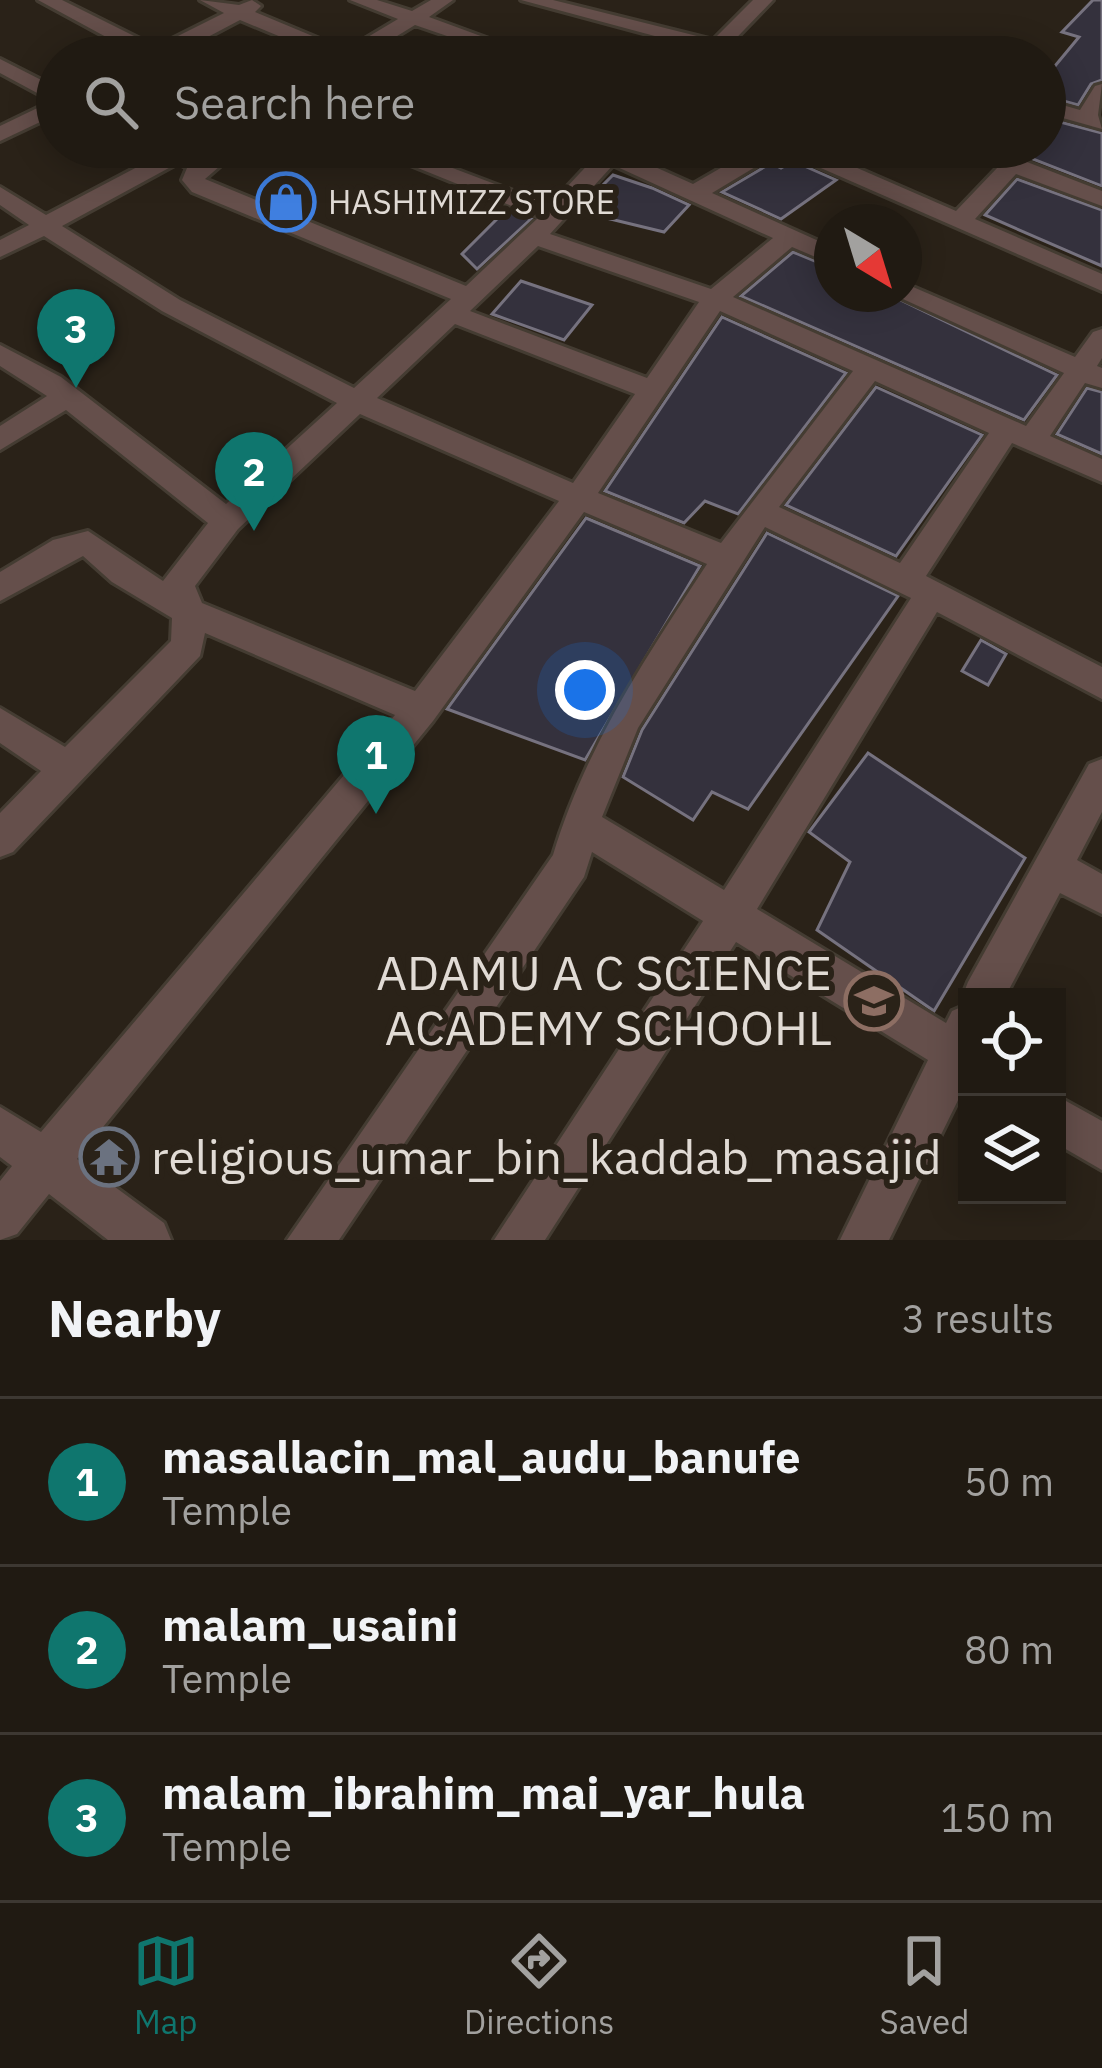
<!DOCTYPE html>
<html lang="en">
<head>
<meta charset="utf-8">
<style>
  body { margin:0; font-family:"IBM Plex Sans",sans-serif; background:#2d2720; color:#f1f3f6 }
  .controls { position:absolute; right:36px; bottom:36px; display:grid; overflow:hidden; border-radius:0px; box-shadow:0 6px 30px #0003 }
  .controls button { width:108px; height:108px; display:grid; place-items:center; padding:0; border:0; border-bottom:3px solid #3d3832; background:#201a12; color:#f1f3f6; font:60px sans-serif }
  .compass { position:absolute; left:814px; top:204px; width:108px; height:108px; border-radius:50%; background:#201a12; box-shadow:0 6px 30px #0003; rotate:142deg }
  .you { position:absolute; left:585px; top:690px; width:42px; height:42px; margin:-30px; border:9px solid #fff; border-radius:50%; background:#1a73e8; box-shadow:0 0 0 18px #1a73e833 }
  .badge { display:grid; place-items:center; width:78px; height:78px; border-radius:50%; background:#0f766e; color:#fff; font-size:39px; font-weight:700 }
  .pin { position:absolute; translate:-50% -99px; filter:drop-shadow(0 3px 6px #0008) }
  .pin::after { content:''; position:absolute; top:63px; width:42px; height:36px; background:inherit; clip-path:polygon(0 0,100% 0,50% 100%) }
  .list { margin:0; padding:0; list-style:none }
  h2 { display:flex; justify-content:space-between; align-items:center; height:156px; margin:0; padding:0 48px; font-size:51px }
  h2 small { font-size:39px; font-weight:400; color:#a2a19f }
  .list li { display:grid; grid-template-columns:78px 1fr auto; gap:36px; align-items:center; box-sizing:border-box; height:168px; padding:0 48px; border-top:3px solid #3d3832 }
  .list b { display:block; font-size:45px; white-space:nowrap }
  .list p { margin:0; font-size:39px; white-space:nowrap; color:#a2a19f }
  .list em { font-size:39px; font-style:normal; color:#a2a19f }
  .icon { flex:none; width:66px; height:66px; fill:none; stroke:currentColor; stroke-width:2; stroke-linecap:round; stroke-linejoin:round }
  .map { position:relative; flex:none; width:1102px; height:1240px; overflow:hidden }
  .search { position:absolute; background:#201a12; box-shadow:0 6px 30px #0003; left:36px; right:36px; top:36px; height:132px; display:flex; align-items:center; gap:30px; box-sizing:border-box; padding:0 42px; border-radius:66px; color:#a2a19f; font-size:45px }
  .sheet { height:660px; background:#201a12 }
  nav { display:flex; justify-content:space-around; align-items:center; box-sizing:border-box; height:168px; border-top:3px solid #3d3832; background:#201a12; font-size:33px; color:#a2a19f }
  nav a { display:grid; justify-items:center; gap:6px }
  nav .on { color:#0f766e }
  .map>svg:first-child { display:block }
  .building { fill:#34313d; stroke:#76727f; stroke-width:3 }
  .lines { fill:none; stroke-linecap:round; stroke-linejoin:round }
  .street-casing { stroke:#443c32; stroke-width:6 }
  .street { fill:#654f4b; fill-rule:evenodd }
  .labels { text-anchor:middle; stroke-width:12; stroke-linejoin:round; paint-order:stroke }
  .far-poi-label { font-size:33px; fill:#e1dbd5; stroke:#2a2218; text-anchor:start }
  .near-poi-label { font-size:48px; fill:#e1dbd5; stroke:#2a2218; text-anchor:end }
</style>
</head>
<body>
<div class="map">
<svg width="1102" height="1240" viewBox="0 0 1102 1240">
  <rect width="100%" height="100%" fill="#2a2218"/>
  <g class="building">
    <polygon points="1093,0 1102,0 1102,80 1091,84 1078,105 1045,96 1045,78 1079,37 1062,32"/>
    <polygon points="1045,118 1102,133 1102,186 1025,156 1034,147 1045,147"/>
    <polygon points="793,161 836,180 781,219 722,192 771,163 781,168"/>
    <polygon points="613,175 652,188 689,205 664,232 577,211"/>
    <polygon points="1017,179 1102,210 1102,266 985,215"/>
    <polygon points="507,209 531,219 477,269 462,254"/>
    <polygon points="793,252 832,268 832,294 888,294 1057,375 1024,420 741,296"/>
    <polygon points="521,281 592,305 564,340 492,314"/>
    <polygon points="722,317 846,373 738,514 705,501 684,523 605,491"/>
    <polygon points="876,387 982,435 896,556 786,505"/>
    <polygon points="1087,388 1102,392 1102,454 1057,434"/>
    <polygon points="586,518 700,566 585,760 447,709"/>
    <polygon points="767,533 898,596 748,809 712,792 693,820 623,777 642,730"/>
    <polygon points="981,640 1006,654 988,685 962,671"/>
    <polygon points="868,753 1025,858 934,1011 817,930 850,862 809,832"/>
  </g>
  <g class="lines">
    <defs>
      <g id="street">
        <polygon points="38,0 62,0 156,47 224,13 200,0 239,5 252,0 261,6 255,12 346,50 398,19 350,0 377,0 412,11 431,0 453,0 429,17 538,57 508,57 415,25 363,57 329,57 240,20 170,57 143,57"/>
        <polygon points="521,0 553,0 713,40 753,0 773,0 718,57 697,57 703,49"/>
        <polygon points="0,59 57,88 57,114 0,141 0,126 52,101 0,73"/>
        <polygon points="1102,84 1098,115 1102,129 1045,113 1045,100 1080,110 1095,86"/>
        <path d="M 151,147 L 180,147 L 203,158 L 217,147 L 242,147 L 205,179 L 466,286 L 539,217 L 366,147 L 397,147 L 550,205 L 595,157 L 584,147 L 628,147 L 624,153 L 693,184 L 757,147 L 809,147 L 956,211 L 998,167 L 957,147 L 988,147 L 1102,191 L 1102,206 L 1016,174 L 975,219 L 1102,274 L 1102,291 L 782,151 L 712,193 L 832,247 L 832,264 L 792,247 L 733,297 L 1026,426 L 1064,373 L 892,294 L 904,294 L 904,285 L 913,287 L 1075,357 L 1093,332 L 1102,329 L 1102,358 L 1097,366 L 1102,368 L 1102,388 L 1085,383 L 1050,436 L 1102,459 L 1102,482 L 1012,443 L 926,576 L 1102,667 L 1102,699 L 937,612 L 757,909 L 946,1023 L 952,1011 L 966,1005 L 962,997 L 968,982 L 1089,764 L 1102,759 L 1102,812 L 1077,860 L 1102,874 L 1102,914 L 1060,893 L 1005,997 L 967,997 L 967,1082 L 889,1240 L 840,1240 L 928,1060 L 736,942 L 545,1240 L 494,1240 L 703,921 L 592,852 L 584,877 L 339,1240 L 287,1240 L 553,855 C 586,746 645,659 707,564 L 584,512 L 433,721 L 77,1159 L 164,1223 L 171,1240 L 108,1240 L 49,1194 L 17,1234 L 0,1240 L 0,1181 L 12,1166 L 0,1157 L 0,1107 L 41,1132 L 395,715 L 205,633 L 200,656 L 13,852 L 0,857 L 0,813 L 41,771 L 0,743 L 0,708 L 65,747 L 171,641 L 172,618 L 112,582 L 83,556 L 0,601 L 0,572 L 53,540 L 88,531 L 163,581 L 208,523 L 66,410 L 0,450 L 0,426 L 47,396 L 0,366 L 0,345 L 61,377 L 226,504 L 337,403 L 162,311 L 44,236 L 0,257 L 0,240 L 29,225 L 0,205 L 0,187 L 46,215 L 160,155 ZM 178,163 L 187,168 L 182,180 L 192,192 L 451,299 L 354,388 L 180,300 L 62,226 ZM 613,165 L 773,238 L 711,289 L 550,234 ZM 538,246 L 699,302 L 647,378 L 470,311 ZM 720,311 L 853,371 L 721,543 L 598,493 ZM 455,324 L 635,394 L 573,483 L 377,398 ZM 875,381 L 989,433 L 900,563 L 779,507 ZM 360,414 L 559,501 L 415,691 L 202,603 L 195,586 L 238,529 ZM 765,527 L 911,598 L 724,890 L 602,817 L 638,728 Z"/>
        <polygon points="1057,1096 1102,1121 1102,1170 1057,1144"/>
      </g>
    </defs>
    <use href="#street" class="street-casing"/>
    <use href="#street" class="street"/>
  </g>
  <defs>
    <symbol id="shop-ring" viewBox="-11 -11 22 22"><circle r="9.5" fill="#2a2218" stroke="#3f7fe0" stroke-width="1.5"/><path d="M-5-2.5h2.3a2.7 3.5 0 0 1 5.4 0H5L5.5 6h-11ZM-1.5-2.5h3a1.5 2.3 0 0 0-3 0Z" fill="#3f7fe0"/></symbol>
    <symbol id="school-ring" viewBox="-11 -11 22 22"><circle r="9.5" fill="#2a2218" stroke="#8d6e63" stroke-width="1.5"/><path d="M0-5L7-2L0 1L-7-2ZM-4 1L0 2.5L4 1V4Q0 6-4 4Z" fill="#8d6e63"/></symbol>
    <symbol id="temple-ring" viewBox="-11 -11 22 22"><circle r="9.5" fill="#2a2218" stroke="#6b7280" stroke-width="1.5"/><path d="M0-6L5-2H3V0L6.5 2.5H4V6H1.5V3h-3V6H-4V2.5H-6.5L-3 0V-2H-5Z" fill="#6b7280"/></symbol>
  </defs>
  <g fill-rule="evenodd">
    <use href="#shop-ring" x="253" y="169" width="66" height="66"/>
    <use href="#school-ring" x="841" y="968" width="66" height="66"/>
    <use href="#temple-ring" x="76" y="1124" width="66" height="66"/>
  </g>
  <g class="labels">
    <g class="far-poi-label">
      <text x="328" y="214">HASHIMIZZ STORE</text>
    </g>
    <g class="near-poi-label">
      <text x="832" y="990">ADAMU A C SCIENCE<tspan x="832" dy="55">ACADEMY SCHOOHL</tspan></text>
      <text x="151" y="1174" text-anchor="start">religious_umar_bin_kaddab_masajid</text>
    </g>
  </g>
</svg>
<div class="controls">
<button><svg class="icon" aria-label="locate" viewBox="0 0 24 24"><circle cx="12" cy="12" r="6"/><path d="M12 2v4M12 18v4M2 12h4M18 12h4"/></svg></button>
<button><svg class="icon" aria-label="layers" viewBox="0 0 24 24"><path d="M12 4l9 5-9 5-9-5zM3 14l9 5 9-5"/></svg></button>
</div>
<svg class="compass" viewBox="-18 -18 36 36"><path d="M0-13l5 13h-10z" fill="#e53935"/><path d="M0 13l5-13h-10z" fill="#a2a19f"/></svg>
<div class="you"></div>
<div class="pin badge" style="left:376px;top:814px">1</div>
<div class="pin badge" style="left:254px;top:531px">2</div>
<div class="pin badge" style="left:76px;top:388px">3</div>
<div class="search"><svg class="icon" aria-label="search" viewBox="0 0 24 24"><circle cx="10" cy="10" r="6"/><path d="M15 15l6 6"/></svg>Search here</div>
</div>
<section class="sheet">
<h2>Nearby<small>3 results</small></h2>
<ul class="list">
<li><span class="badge">1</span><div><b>masallacin_mal_audu_banufe</b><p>Temple</p></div><em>50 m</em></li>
<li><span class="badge">2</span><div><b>malam_usaini</b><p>Temple</p></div><em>80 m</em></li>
<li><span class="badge">3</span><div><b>malam_ibrahim_mai_yar_hula</b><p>Temple</p></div><em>150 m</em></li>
</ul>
</section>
<nav>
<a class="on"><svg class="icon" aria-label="map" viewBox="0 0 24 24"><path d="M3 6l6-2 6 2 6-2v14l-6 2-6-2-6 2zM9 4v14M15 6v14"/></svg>Map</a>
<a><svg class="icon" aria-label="directions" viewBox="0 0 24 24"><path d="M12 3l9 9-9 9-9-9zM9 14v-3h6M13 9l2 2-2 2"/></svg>Directions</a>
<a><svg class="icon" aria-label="saved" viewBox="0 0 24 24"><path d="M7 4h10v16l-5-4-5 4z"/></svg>Saved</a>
</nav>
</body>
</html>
